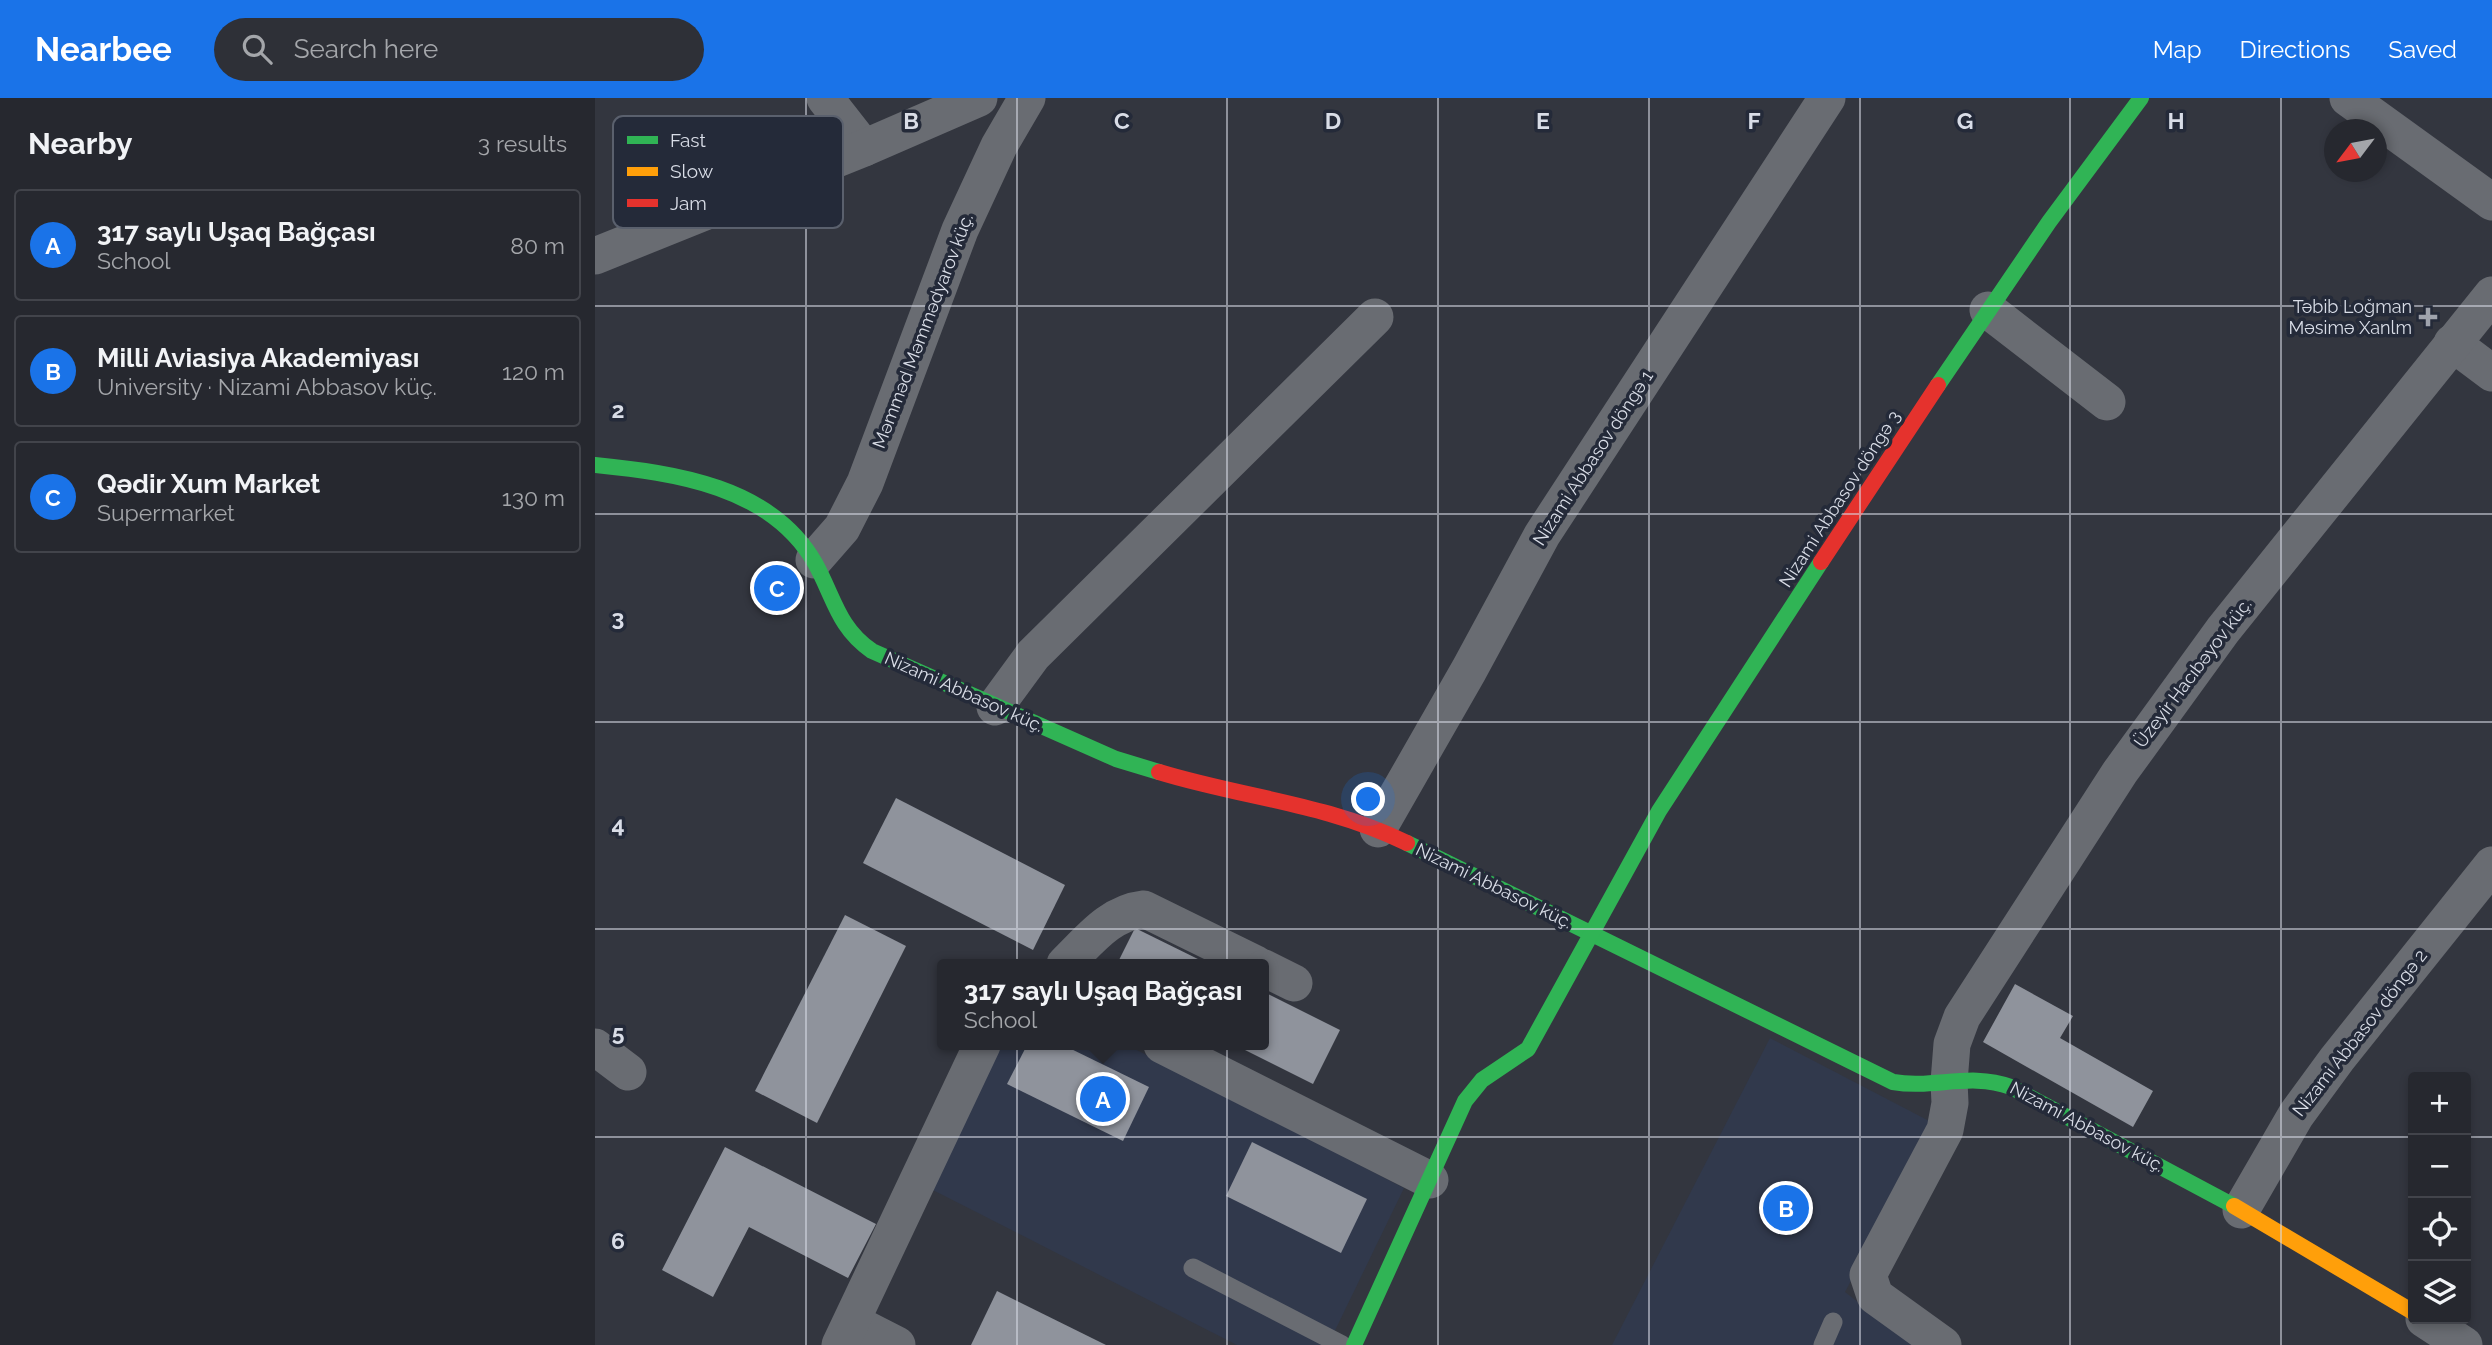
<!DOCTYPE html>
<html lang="en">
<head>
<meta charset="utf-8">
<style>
  body { margin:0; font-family:Raleway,sans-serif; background:#2e3037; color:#f1f3f6 }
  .controls { position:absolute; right:21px; bottom:21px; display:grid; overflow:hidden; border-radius:7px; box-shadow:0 4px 10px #0003 }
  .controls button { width:63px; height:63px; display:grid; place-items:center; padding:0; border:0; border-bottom:2px solid #42444b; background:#26282f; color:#f1f3f6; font:35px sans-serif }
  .compass { position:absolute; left:1729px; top:21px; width:63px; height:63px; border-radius:50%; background:#26282f; box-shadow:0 4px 10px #0003; rotate:238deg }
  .you { position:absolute; left:774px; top:702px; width:24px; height:24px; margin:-18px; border:5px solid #fff; border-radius:50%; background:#1a73e8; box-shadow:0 0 0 10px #1a73e833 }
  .badge { display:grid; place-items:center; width:46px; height:46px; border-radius:50%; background:#1a73e8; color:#fff; font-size:23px; font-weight:700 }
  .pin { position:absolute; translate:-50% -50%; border:4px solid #fff; box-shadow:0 2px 7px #0006 }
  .popup { position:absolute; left:342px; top:861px; width:332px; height:91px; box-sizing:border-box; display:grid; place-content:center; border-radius:7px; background:#26282f; filter:drop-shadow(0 2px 5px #0005); font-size:23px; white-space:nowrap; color:#a4a6aa }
  .popup b { font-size:26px; color:#f1f3f6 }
  .popup::after { content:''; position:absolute; left:50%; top:100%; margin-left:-14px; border:14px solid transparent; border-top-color:#26282f }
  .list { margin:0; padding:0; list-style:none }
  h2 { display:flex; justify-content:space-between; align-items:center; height:91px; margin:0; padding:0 28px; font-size:30px }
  h2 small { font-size:23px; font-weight:400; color:#a4a6aa }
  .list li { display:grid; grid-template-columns:46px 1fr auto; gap:21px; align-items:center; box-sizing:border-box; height:112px; margin:0 14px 14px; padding:0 14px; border:2px solid #42444b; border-radius:7px }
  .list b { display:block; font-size:26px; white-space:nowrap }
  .list p { margin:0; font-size:23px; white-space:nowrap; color:#a4a6aa }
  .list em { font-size:23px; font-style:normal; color:#a4a6aa }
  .icon { flex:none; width:38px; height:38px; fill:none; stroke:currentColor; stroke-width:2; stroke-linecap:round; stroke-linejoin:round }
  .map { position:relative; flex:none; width:1897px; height:1247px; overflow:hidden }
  header { display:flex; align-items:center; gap:42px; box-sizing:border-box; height:98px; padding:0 35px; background:#1a73e8; color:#fff }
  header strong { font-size:33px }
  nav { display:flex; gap:38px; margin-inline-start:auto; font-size:24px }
  .search { width:490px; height:63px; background:#2e3037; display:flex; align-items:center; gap:18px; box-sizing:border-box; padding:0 24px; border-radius:38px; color:#a4a6aa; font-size:26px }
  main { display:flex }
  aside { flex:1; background:#26282f }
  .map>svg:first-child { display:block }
  .built { fill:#31394c }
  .building { fill:#8f939c }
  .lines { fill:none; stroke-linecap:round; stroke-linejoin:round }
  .lane { stroke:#696c72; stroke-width:19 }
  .street { stroke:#696c72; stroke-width:37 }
  .fast { stroke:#30b455; stroke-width:16 }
  .slow { stroke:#ff9f0a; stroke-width:16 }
  .jam { stroke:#e5322d; stroke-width:16 }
  .grid { fill:none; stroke:#d9dde7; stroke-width:2; stroke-opacity:0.55 }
  .poi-dot { fill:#9fa3ac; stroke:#242a39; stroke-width:2.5 }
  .labels { text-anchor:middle; stroke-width:7; stroke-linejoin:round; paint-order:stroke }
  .poi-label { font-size:18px; fill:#d9dde7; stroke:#242a39; text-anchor:end }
  .street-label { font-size:18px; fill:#d9dde7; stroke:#242a39 }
  .key { fill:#242a39; stroke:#5a606d; stroke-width:2 }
  .key-label { font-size:19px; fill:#d9dde7 }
  .grid-label { font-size:23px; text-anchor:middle; font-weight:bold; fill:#d9dde7; stroke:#242a39; stroke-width:7; stroke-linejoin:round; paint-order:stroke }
</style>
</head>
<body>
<header>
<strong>Nearbee</strong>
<div class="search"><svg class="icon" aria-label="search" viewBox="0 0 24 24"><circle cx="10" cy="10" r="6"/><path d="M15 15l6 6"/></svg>Search here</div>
<nav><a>Map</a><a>Directions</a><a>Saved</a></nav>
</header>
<main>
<aside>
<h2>Nearby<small>3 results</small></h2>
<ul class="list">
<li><span class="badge">A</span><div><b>317 saylı Uşaq Bağçası</b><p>School</p></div><em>80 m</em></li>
<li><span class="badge">B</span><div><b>Milli Aviasiya Akademiyası</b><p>University · Nizami Abbasov küç.</p></div><em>120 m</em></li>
<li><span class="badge">C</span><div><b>Qədir Xum Market</b><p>Supermarket</p></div><em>130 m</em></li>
</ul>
</aside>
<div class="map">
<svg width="1897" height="1247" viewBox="0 0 1897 1247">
  <rect width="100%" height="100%" fill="#33363f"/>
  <g class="built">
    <polygon points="1175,940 1340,1026 1250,1194 1319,1247 1017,1247"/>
    <polygon points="404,947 532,947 809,1090 733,1247 642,1247 334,1090"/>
  </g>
  <g class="building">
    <polygon points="301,700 470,787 438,852 268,765"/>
    <polygon points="250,817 311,848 222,1025 160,993"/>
    <polygon points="540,830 613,866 522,866"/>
    <polygon points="1420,886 1478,918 1465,940 1558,993 1538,1029 1388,944"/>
    <polygon points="669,894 745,932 718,986 640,947 669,947"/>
    <polygon points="432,947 468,947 554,989 528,1043 412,986"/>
    <polygon points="657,1044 772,1101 746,1155 631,1098"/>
    <polygon points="130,1049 281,1126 253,1180 154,1129 118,1199 67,1172"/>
    <polygon points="402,1193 511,1247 376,1247"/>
  </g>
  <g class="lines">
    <g class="lane">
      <polyline points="598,1170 747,1247"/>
      <polyline points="1228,1247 1238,1224"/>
    </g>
    <g class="street">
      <polyline points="230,0 269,50"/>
      <polyline points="1753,0 1897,104"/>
      <polyline points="0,158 269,50 384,0"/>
      <polyline points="1393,212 1512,304"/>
      <polyline points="1857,245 1897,275"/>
      <polyline points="219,462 247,430 270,385 365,132 404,48 432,0"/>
      <polyline points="400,609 438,557 780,219"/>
      <polyline points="783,731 874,572 947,437 1232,0"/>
      <path d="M 470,866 C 494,843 514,815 549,811 L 661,866"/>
      <polyline points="669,870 699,885"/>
      <polyline points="567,947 835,1082"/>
      <polyline points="0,949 33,974"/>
      <polyline points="1646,1112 1701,1017 1742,961 1897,767"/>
      <polyline points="1829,1221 1869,1247"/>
      <polyline points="257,1224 302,1247"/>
      <polyline points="245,1247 387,947"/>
      <polyline points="1348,1247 1280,1198 1273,1177 1350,1032 1355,1005 1354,984 1357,946 1367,919 1525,674 1628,532 1897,197"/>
    </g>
    <g class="fast">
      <polyline points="1343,287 1454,124 1546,0"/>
      <path d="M 0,367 C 80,375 176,388 220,465 C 239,499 243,530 277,553 L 521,661 L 564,674"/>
      <path d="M 812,745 L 1298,984 C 1339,991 1375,974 1416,989 L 1639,1108"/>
      <polyline points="759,1247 870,1003 887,982 933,951 1064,713 1226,464"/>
    </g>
    <polyline class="slow" points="1639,1108 1818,1214"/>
    <g class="jam">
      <polyline points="1226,464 1343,287"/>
      <path d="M 564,674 C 649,700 730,705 812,745"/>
    </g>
  </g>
  <path class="grid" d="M 211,0 L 211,1247M 422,0 L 422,1247M 632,0 L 632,1247M 843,0 L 843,1247M 1054,0 L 1054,1247M 1265,0 L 1265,1247M 1475,0 L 1475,1247M 1686,0 L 1686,1247M 0,208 L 1897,208M 0,416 L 1897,416M 0,624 L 1897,624M 0,831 L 1897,831M 0,1039 L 1818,1039M 1871,1039 L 1897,1039"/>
  <path class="poi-dot" d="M1829.5 208.5h7v7h7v7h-7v7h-7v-7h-7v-7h7z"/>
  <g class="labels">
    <g class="poi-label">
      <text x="1817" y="215">Təbib Loğman<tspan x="1817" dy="21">Məsimə Xanlm</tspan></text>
    </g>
    <g class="street-label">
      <text transform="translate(328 233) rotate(-69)" y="6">Məmməd Məmmədyarov küç.</text>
      <text transform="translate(998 360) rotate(-57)" y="6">Nizami Abbasov döngə 1</text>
      <text transform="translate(1245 401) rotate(-57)" y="6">Nizami Abbasov döngə 3</text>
      <text transform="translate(1598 575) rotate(-53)" y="6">Üzeyir Hacıbəyov küç.</text>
      <text transform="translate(369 594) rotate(24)" y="6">Nizami Abbasov küç.</text>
      <text transform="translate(899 788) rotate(26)" y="6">Nizami Abbasov küç.</text>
      <text transform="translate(1765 935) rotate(-52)" y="6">Nizami Abbasov döngə 2</text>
      <text transform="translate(1492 1029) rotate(28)" y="6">Nizami Abbasov küç.</text>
    </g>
  </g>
  <rect x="18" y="18" width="230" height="112" rx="10" class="key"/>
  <rect x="32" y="38" width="31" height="8" fill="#30b455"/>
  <rect x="32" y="69" width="31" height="9" fill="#ff9f0a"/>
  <rect x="32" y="101" width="31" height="8" fill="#e5322d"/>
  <g class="key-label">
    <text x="75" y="49">Fast</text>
    <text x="75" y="80">Slow</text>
    <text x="75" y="112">Jam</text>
  </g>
  <g class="grid-label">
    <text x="316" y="31">B</text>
    <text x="527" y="31">C</text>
    <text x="738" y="31">D</text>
    <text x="948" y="31">E</text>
    <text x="1159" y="31">F</text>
    <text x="1370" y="31">G</text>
    <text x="1581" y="31">H</text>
    <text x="23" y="320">2</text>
    <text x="23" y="528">3</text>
    <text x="23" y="735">4</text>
    <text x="23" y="943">5</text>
    <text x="23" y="1151">6</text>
  </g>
</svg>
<div class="controls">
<button>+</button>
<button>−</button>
<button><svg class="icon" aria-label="locate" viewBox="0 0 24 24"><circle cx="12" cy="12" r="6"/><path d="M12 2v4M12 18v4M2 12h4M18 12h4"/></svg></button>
<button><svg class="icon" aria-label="layers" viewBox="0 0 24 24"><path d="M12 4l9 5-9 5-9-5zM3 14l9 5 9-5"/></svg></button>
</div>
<svg class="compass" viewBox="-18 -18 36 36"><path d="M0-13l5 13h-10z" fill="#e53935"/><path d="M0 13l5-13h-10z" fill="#a4a6aa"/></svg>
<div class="you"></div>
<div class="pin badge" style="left:508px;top:1001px">A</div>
<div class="popup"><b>317 saylı Uşaq Bağçası</b>School</div>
<div class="pin badge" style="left:1191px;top:1110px">B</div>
<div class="pin badge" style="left:182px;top:490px">C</div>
</div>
</main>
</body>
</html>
